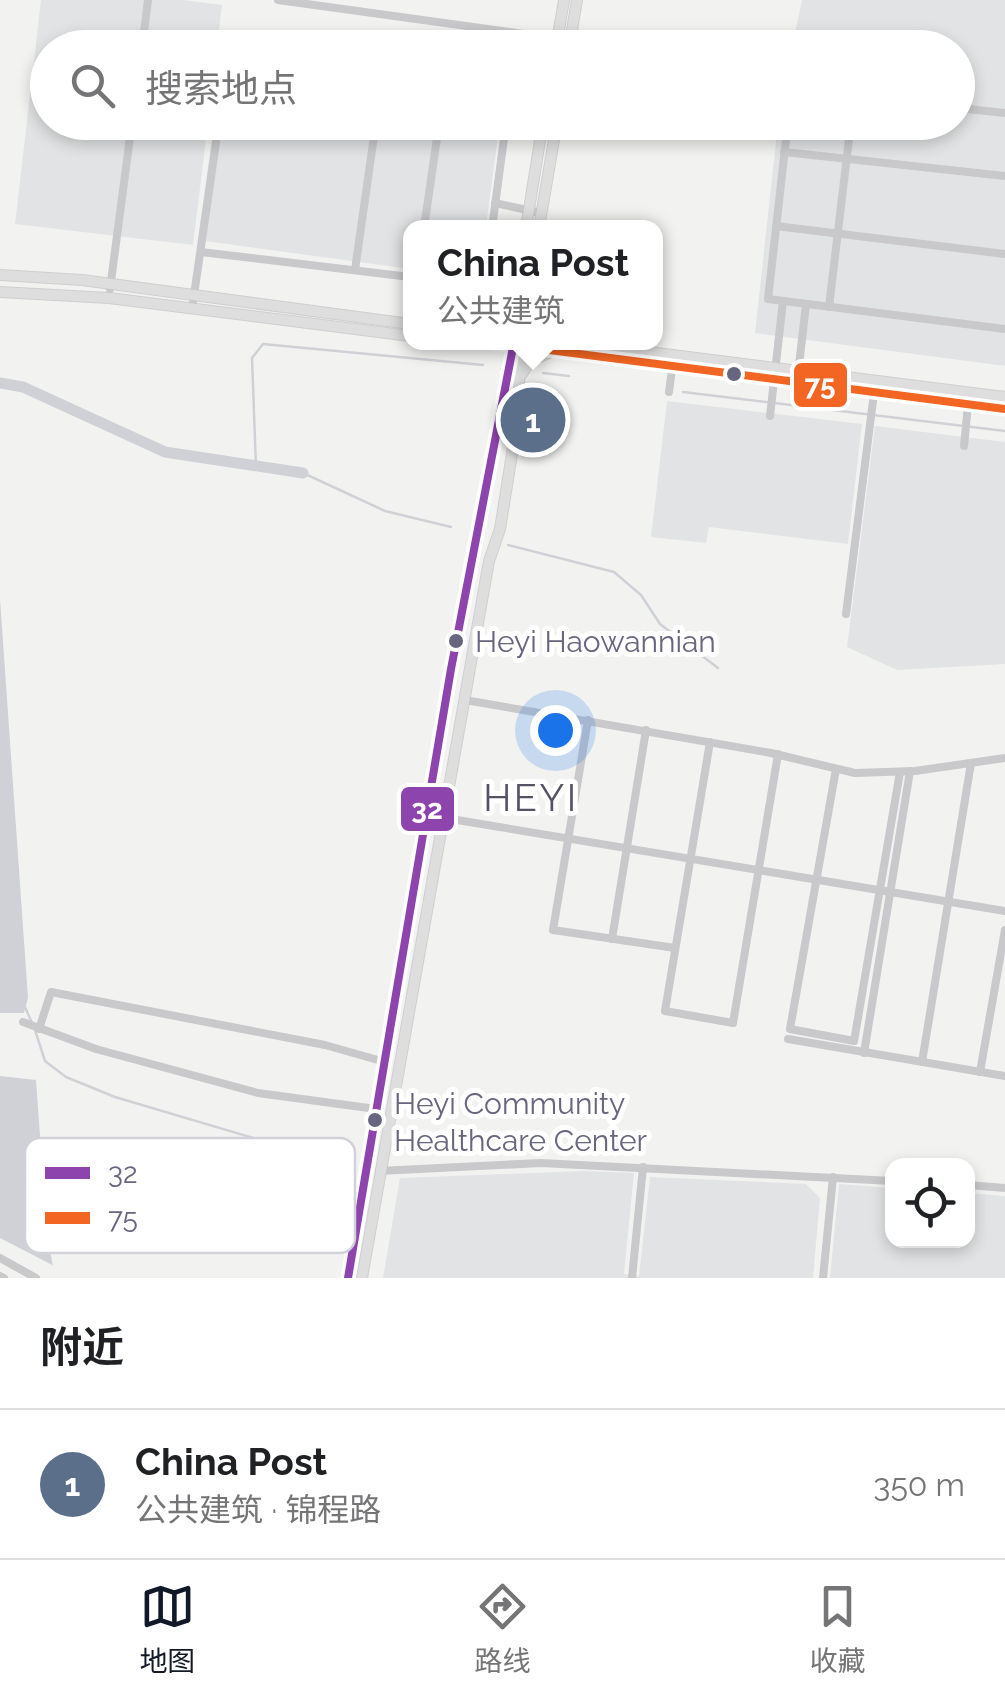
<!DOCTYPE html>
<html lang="zh">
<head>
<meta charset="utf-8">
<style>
  body { margin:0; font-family:Raleway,"Noto Sans SC",sans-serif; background:#f6f6f6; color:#202124 }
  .controls { position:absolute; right:30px; bottom:30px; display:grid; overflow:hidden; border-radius:20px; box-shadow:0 5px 15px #0003 }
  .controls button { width:90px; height:90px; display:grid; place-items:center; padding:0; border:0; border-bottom:2px solid #e0e0e0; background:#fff; color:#202124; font:50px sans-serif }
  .you { position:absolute; left:555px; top:730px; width:35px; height:35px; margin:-25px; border:8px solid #fff; border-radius:50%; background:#1a73e8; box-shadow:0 0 0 15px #1a73e833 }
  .badge { display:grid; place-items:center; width:65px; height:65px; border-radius:50%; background:#111827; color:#fff; font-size:32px; font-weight:700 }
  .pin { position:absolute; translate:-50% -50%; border:5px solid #fff; box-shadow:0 2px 10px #0006 }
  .popup { position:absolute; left:403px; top:220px; width:260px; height:130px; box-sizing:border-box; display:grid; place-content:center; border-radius:20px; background:#fff; filter:drop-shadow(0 2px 8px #0005); font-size:32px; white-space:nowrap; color:#757577 }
  .popup b { font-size:38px; color:#202124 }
  .popup::after { content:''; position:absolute; left:50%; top:100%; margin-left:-20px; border:20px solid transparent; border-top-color:#fff }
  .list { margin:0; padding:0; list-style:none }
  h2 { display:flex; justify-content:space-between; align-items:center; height:130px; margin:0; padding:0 40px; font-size:42px }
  h2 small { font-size:32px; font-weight:400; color:#757577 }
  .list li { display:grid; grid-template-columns:65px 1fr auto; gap:30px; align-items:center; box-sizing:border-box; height:150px; padding:0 40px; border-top:2px solid #e0e0e0 }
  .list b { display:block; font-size:38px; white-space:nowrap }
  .list p { margin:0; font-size:32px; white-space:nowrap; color:#757577 }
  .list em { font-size:32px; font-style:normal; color:#757577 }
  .icon { flex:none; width:55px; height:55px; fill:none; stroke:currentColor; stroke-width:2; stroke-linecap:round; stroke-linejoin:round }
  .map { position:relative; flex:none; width:1005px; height:1278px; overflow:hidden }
  .search { position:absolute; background:#fff; box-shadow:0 5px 15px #0003; left:30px; right:30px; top:30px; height:110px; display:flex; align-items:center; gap:25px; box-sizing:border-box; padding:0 35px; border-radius:55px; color:#757577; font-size:38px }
  .sheet { height:280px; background:#fff }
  nav { display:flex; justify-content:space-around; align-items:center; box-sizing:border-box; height:140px; border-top:2px solid #e0e0e0; background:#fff; font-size:28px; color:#757577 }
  nav a { display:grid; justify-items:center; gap:5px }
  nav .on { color:#111827 }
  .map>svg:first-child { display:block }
  .built { fill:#e2e3e4 }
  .water { fill:#d0d1d7 }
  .pier { fill:#f2f3f1 }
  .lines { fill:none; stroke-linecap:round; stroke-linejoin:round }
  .stream { stroke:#d0d1d7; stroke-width:2.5 }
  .river { stroke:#d0d1d7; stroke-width:11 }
  .major-casing { stroke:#cecfcf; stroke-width:12 }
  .minor { stroke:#c9c8cb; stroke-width:8 }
  .major { stroke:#dededf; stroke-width:10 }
  .bus-1-casing { stroke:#fff; stroke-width:15 }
  .bus-2-casing { stroke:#fff; stroke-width:15 }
  .bus-1 { stroke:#8e44ad; stroke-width:8 }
  .bus-2 { stroke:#f26522; stroke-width:8 }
  .bus-dot { fill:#67657f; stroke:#fff; stroke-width:4 }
  .labels { text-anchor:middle; stroke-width:10; stroke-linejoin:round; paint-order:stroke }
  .bus-label { font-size:30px; fill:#67657f; stroke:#fff; text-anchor:start }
  .quarter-label { font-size:38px; letter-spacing:2.5px; fill:#545265; stroke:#fff }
  .key { fill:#fff; stroke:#d1d1d9; stroke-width:2.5 }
  .key-label { font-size:28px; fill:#67657f }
  .line-badge { stroke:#fff; stroke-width:4 }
  .badge-label { font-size:28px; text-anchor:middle; font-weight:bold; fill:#fff }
</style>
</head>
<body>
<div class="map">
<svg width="1005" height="1278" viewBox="0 0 1005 1278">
  <rect width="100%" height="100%" fill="#f2f3f1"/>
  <g class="built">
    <polygon points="41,0 183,0 222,5 217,47 48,48 48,122 208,123 193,245 15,224"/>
    <polygon points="802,0 1005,0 1005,366 755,333 778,123 958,122 958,48 792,47"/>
    <polygon points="401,122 498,136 486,227 410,228 410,269 198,240 214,123"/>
    <polygon points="667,401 862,424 848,544 709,527 706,543 651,537"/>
    <polygon points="875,426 1005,442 1005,664 897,670 847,647"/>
    <polygon points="584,1171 634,1173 624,1274 639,1276 650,1177 806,1184 820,1198 813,1278 383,1278 400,1178"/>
    <polygon points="839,1184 892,1188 892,1240 968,1240 968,1193 1005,1196 1005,1278 830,1278"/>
  </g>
  <g class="water">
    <polygon points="0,599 28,998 24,1013 0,1013"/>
    <polygon points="0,1076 36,1080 47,1233 55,1278 0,1278"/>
  </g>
  <polygon class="pier" points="0,1238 60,1269 60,1278 0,1278"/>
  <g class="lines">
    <g class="stream">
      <polyline points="543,373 569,376"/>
      <polyline points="683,392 1005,431"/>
      <polyline points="256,467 252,358 263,344 483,365"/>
      <polyline points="303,473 385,511 451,527"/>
      <polyline points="508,545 614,572 641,595 660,624 718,668"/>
      <polyline points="25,1007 32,1023"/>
      <polyline points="35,1030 45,1061 66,1077 115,1097 311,1155 340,1178"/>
    </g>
    <polyline class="river" points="0,383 23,387 165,452 303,473"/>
    <defs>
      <g id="major">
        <polyline points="556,48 564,0"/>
        <polyline points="569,48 577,0"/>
        <polyline points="526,228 543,122"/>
        <polyline points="539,228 557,122"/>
        <polyline points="0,275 82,280 410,324"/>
        <polyline points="0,292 109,298 410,336"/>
        <polyline points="487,342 1005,409"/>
        <polyline points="570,342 1005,397"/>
        <polyline points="522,374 530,361 551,352"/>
        <polyline points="348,1278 451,669 514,342"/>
        <polyline points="362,1278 489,561 500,529 512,454 523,342"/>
      </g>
    </defs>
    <use href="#major" class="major-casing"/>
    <g class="minor">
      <polyline points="278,0 561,39"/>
      <polyline points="142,48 148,0"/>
      <polyline points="958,108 1005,113"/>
      <polyline points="424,122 554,137"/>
      <polyline points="788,122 768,299 1005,329"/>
      <polyline points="784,152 1005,176"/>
      <polyline points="495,203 541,213"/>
      <polyline points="776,226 1005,254"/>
      <polyline points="424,228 439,124"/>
      <polyline points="492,228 505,131"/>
      <polyline points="201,252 410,277"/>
      <polyline points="355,270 376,122"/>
      <polyline points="110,289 132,122"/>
      <polyline points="829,307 851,122"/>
      <polyline points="192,309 219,122"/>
      <polyline points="798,374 806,304"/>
      <polyline points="669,392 673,361"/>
      <polyline points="770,416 783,301"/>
      <polyline points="964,446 968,405"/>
      <polyline points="846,614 874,393"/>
      <polyline points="465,700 771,753 855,773 915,771 1005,758"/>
      <polyline points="588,720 553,930 675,948"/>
      <polyline points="710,742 665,1011 733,1023 778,754"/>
      <polyline points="836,769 790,1029 854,1041 900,772"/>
      <polyline points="445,818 1005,911"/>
      <polyline points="612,939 646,730"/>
      <polyline points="23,1022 96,1049 258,1093 376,1109"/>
      <polyline points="39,1029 51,992 325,1045 385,1062"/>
      <polyline points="788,1039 1005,1076"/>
      <polyline points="864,1053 910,771"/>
      <polyline points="922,1062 971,763"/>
      <polyline points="980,1072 1005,930"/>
      <polyline points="379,1171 541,1163 892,1181"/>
      <polyline points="968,1185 1005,1188"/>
      <polyline points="0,1258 36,1278"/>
      <polyline points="0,1276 4,1278"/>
      <polyline points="632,1278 643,1167"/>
      <polyline points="823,1278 833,1177"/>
    </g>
    <use href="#major" class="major"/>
    <defs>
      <polyline id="bus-1" points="348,1278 451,669 514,342"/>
      <polyline id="bus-2" points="487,342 1005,409"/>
    </defs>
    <use href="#bus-1" class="bus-1-casing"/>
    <use href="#bus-2" class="bus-2-casing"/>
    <use href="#bus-1" class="bus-1"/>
    <use href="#bus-2" class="bus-2"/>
  </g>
  <g class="bus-dot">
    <circle cx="734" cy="374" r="9"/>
    <circle cx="456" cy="641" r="9"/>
    <circle cx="375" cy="1120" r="9"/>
  </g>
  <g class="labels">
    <g class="bus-label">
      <text x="475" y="652">Heyi Haowannian</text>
      <text x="394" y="1114">Heyi Community<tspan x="394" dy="37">Healthcare Center</tspan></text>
    </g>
    <g class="quarter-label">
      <text x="531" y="811">HEYI</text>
    </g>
  </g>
  <rect x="25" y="1138" width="330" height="115" rx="15" class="key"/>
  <rect x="45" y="1167" width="45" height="12" fill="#8e44ad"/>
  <rect x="45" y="1212" width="45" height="12" fill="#f26522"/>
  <g class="key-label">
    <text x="108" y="1183">32</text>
    <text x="108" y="1228">75</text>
  </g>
  <g class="line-badge">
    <rect x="792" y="361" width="57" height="48" rx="10" fill="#f26522"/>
    <rect x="399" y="785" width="57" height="48" rx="10" fill="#8e44ad"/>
  </g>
  <g class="badge-label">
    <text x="820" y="395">75</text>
    <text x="427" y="819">32</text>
  </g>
</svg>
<div class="controls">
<button><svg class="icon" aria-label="locate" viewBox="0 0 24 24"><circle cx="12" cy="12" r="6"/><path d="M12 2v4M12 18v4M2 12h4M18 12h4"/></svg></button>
</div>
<div class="you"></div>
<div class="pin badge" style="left:533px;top:420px;background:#5c6f8a">1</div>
<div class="popup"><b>China Post</b>公共建筑</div>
<div class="search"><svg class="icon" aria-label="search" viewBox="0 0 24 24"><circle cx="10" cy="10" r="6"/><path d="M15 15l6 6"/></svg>搜索地点</div>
</div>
<section class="sheet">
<h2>附近<small></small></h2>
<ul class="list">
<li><span class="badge" style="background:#5c6f8a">1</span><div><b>China Post</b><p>公共建筑 · 锦程路</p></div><em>350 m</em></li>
</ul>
</section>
<nav>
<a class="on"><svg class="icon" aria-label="map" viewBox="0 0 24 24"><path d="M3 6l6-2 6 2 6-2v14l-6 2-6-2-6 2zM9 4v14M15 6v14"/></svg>地图</a>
<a><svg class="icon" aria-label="directions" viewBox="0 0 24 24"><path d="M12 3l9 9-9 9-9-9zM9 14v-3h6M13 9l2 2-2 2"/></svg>路线</a>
<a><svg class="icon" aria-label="saved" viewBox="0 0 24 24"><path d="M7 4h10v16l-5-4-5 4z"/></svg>收藏</a>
</nav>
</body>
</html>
